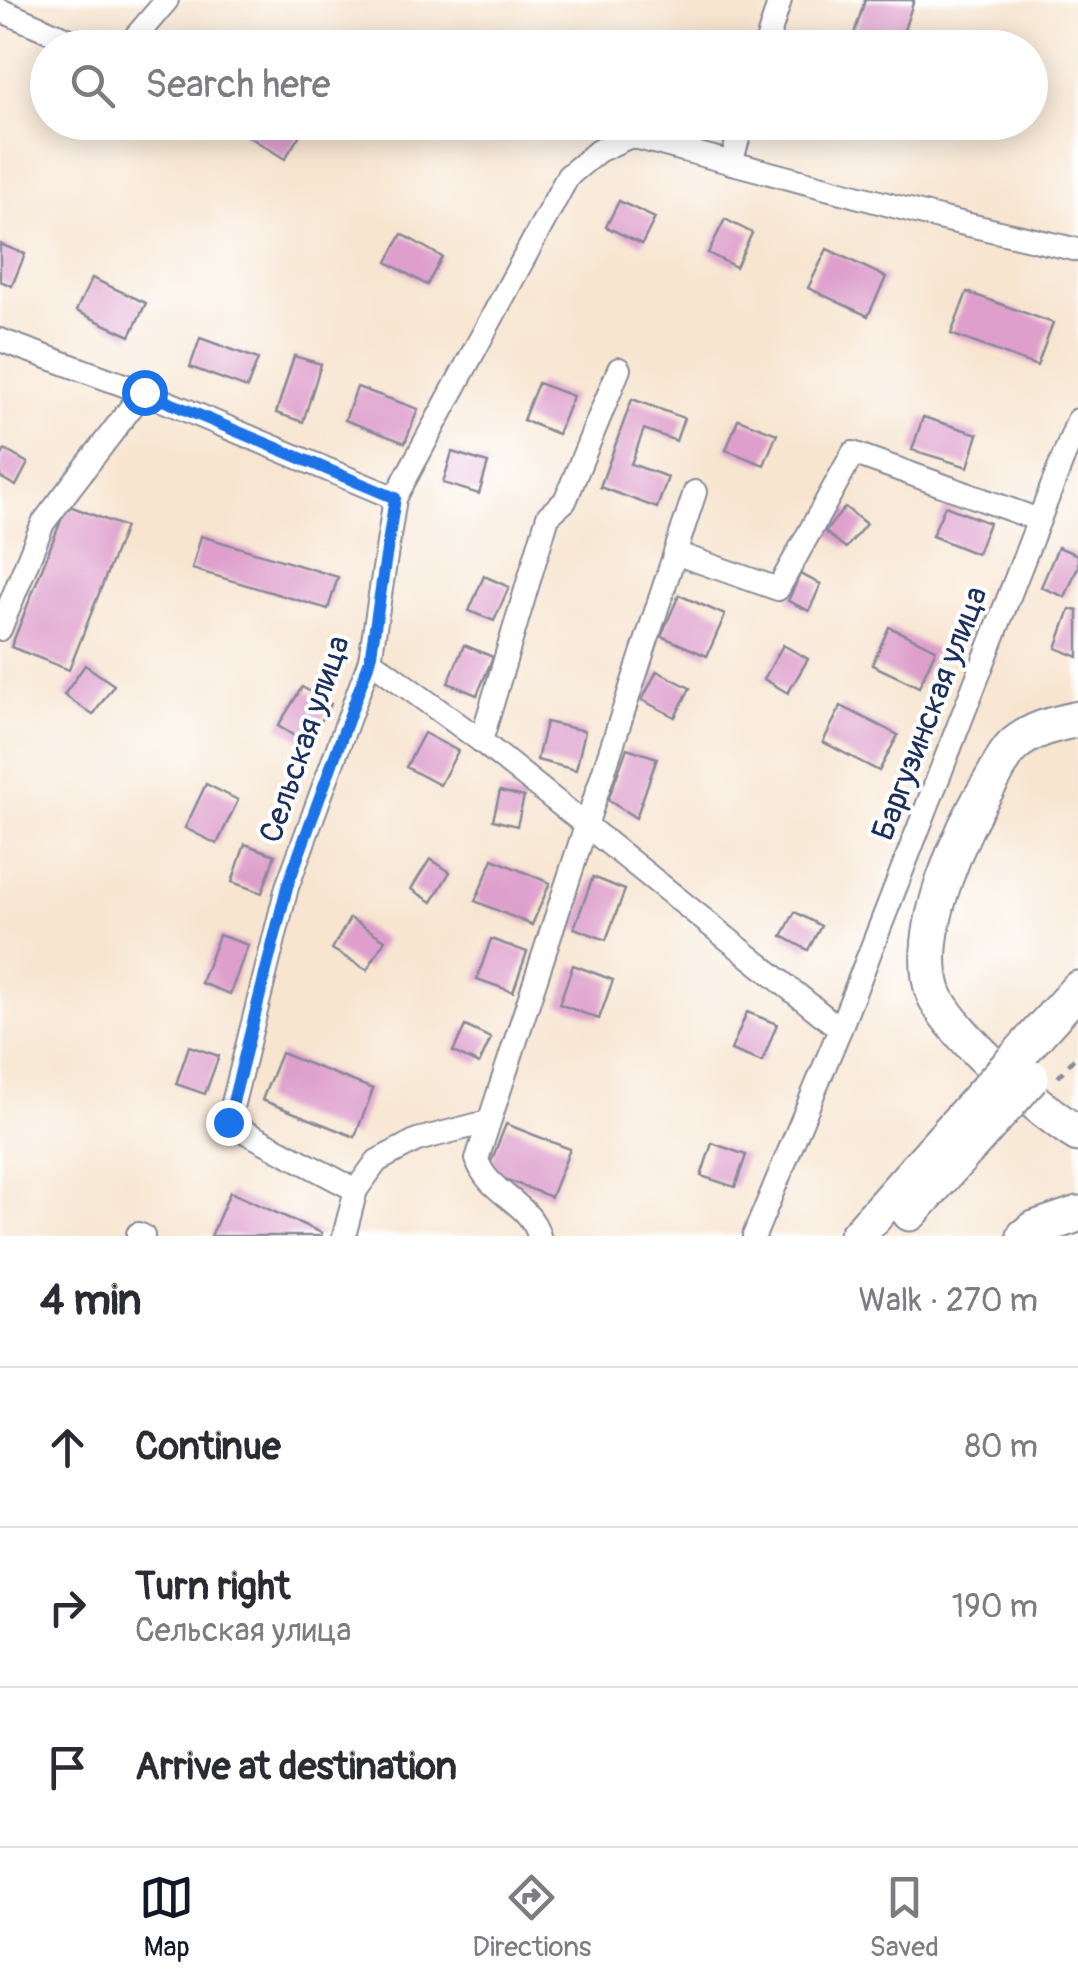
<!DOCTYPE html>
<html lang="en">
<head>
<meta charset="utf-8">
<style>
  body { margin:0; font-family:Pangolin,sans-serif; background:#f7f7f7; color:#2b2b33 }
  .stop { position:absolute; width:30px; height:30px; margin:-22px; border:8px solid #1a73e8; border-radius:50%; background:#fff }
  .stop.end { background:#1a73e8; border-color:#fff; box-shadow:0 2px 10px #0008 }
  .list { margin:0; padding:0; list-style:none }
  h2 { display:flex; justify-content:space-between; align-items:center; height:130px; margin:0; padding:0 40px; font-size:42px }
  h2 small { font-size:32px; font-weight:400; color:#7c7c81 }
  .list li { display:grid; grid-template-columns:65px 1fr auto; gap:30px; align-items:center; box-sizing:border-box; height:160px; padding:0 40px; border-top:2px solid #e1e1e2 }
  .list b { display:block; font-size:38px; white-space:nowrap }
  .list p { margin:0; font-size:32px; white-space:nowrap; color:#7c7c81 }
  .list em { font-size:32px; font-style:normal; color:#7c7c81 }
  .icon { flex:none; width:55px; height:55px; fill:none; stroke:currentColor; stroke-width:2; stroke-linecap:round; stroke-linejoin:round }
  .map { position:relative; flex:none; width:1078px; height:1236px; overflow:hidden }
  .search { position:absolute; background:#fff; box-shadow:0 5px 25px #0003; left:30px; right:30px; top:30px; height:110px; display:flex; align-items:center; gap:25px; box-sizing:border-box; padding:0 35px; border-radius:55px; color:#7c7c81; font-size:38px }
  .sheet { height:610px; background:#fff }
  nav { display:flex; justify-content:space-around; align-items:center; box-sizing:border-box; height:140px; border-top:2px solid #e1e1e2; background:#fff; font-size:28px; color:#7c7c81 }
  nav a { display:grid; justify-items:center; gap:5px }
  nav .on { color:#111827 }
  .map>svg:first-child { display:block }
  .building { fill:#de9fcc }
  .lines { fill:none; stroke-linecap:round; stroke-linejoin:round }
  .street-casing { stroke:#898a97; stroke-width:26 }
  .primary-casing { stroke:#898a97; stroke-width:39 }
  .path { stroke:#898a97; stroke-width:4; stroke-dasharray:8 8; stroke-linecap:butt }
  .street { stroke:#fff; stroke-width:22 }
  .primary { stroke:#fff; stroke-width:35 }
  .primary-bridge-casing { stroke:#898a97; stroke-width:39; stroke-linecap:butt }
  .primary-bridge { stroke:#fff; stroke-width:35 }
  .route { stroke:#1a73e8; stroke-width:12 }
  .labels { text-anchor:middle; stroke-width:8; stroke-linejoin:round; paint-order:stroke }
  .street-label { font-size:32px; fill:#1b2f5e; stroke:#fff }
</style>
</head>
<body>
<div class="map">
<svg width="1078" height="1236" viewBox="0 0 1078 1236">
  <rect width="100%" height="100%" fill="#fff"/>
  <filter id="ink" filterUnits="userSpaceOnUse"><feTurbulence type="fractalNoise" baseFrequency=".01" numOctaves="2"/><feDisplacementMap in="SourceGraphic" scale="20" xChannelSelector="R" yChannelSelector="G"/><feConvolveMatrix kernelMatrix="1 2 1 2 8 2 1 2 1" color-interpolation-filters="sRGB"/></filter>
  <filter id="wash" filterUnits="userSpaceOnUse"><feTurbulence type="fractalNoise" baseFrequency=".0048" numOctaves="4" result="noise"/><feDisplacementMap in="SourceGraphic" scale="40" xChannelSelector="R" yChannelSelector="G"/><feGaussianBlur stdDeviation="2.25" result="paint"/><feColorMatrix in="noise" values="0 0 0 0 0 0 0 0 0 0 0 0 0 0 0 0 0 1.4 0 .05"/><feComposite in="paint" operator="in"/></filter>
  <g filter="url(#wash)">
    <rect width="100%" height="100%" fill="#f7e5d0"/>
    <g id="blocks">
      <g class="building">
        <polygon points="865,0 914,0 898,48 876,48 852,40"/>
        <polygon points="245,122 284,122 301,133 285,159 240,131"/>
        <polygon points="619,201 655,218 642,244 606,227"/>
        <polygon points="725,219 752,233 736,267 708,253"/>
        <polygon points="402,234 442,257 427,285 387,262"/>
        <polygon points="0,244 25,254 12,286 0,281"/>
        <polygon points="827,249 886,277 868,316 808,288"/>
        <polygon points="92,278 146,303 130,336 76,311"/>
        <polygon points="967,292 1053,323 1037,366 951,334"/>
        <polygon points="200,338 258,359 247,388 190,367"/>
        <polygon points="294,356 321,364 303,422 276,413"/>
        <polygon points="538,383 573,396 558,434 523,420"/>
        <polygon points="357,387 418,409 405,443 345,420"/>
        <polygon points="632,399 684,418 676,441 644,429 631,464 668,477 657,508 600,487"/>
        <polygon points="923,417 978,434 968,467 912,450"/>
        <polygon points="738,419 777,434 764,465 726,450"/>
        <polygon points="5,450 28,463 16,486 0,477 0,459"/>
        <polygon points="452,452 488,463 479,494 443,483"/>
        <polygon points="67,505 125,527 69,670 11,647"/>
        <polygon points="945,506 989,523 977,554 932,536"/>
        <polygon points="845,507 866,524 846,548 825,532"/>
        <polygon points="201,536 338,577 328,609 192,569"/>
        <polygon points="1058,547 1078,555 1078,567 1065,597 1041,587"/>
        <polygon points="800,574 821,584 809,611 788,601"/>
        <polygon points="484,576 509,587 494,621 469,611"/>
        <polygon points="679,595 725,615 707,656 661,636"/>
        <polygon points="1070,609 1078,611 1078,657 1056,648"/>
        <polygon points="889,627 936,649 919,687 872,665"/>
        <polygon points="464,645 493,657 477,695 448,683"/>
        <polygon points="783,645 808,659 788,693 764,679"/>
        <polygon points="85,665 114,685 93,715 64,695"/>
        <polygon points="657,671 690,688 675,717 642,700"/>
        <polygon points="302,687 331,704 308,744 278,726"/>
        <polygon points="841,706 898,735 879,771 823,742"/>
        <polygon points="546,722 585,731 576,770 537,760"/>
        <polygon points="424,733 458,751 440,785 406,767"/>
        <polygon points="627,748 657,758 636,818 608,800"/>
        <polygon points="206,784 238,800 217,844 185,828"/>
        <polygon points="500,791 524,797 517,826 493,820"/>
        <polygon points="245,844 275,855 262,893 232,882"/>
        <polygon points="430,859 450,872 432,902 411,889"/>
        <polygon points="493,859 550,883 532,925 475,901"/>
        <polygon points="593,877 625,890 606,940 574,928"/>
        <polygon points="795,912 821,926 808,950 782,936"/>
        <polygon points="350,918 385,940 367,970 332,949"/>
        <polygon points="219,935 248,945 230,994 201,983"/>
        <polygon points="491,939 527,952 513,992 477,979"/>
        <polygon points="573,965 613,980 599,1019 559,1004"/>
        <polygon points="747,1012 777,1024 762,1062 731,1050"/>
        <polygon points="465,1026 491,1038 479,1064 453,1052"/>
        <polygon points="189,1046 219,1056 205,1094 176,1084"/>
        <polygon points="281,1053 373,1089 355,1137 262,1100"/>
        <polygon points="506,1124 570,1149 551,1197 487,1172"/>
        <polygon points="712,1143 746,1155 735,1187 701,1176"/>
        <polygon points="230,1192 322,1233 321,1236 211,1236"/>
      </g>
    </g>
  </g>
  <g filter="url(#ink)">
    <use href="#blocks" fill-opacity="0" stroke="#898a97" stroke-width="2.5"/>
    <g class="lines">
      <defs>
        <g id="street">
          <polyline points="0,10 88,48"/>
          <polyline points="126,48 167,0"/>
          <polyline points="765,48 780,0"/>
          <polyline points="731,163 743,122"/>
          <polyline points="0,340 143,392"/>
          <polyline points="675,553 778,589 853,453 1039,520"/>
          <polyline points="0,629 43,523 143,392 395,498"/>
          <polyline points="370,660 481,741 840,1029 754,1236"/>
          <polyline points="481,741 548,516 565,501 619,369"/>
          <polyline points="840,1029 1078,420"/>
          <polyline points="356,1190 377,1161 417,1140 487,1122"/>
          <polyline points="138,1234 143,1236"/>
          <polyline points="344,1236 356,1190 228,1123 287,887 370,660 395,498 568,176 598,151 631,136 939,218 1078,250"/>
          <path d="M 539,1236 C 530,1201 487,1194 477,1159 L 695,492"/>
        </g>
        <g id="primary">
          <path d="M 1078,719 C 1055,724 1033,729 1015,744 C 1006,752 1000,765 994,776 C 962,827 914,930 933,991 C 945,1029 1043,1113 1078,1134"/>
          <polyline points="1013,1061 1078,989"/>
          <polyline points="910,1213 1009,1103"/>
          <polyline points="857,1236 990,1086"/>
          <polyline points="1025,1236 1034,1229 1078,1214"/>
        </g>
      </defs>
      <use href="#street" class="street-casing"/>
      <use href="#primary" class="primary-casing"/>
      <polyline class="path" points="1058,1077 1078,1054"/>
      <use href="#street" class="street"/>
      <use href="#primary" class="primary"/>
      <defs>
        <g id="primary-bridge">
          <polyline points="990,1086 1013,1061"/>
          <polyline points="1009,1103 1031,1078"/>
        </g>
      </defs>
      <use href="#primary-bridge" class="primary-bridge-casing"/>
      <use href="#primary-bridge" class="primary-bridge"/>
    </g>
  </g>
  <g class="lines" filter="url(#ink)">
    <polyline class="route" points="144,392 395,498 370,660 287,887 228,1122"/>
  </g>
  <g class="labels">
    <g class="street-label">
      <text transform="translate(929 713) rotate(-69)" y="11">Баргузинская улица</text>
      <text transform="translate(304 739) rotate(-71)" y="11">Сельская улица</text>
    </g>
  </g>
</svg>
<div class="stop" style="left:144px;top:392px"></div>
<div class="stop end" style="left:228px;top:1122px"></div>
<div class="search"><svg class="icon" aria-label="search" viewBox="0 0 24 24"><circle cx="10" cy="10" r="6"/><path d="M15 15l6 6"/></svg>Search here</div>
</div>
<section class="sheet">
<h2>4 min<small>Walk · 270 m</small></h2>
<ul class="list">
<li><svg class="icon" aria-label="ahead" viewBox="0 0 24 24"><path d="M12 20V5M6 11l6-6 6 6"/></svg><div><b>Continue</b></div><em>80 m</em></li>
<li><svg class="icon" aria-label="right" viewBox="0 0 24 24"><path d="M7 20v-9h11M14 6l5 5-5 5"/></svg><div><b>Turn right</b><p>Сельская улица</p></div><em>190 m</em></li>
<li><svg class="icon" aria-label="arrive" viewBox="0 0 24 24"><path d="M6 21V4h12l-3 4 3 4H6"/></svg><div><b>Arrive at destination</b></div></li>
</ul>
</section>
<nav>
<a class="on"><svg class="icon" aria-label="map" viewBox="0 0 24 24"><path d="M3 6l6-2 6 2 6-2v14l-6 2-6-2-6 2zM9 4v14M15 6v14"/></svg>Map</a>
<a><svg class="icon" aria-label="directions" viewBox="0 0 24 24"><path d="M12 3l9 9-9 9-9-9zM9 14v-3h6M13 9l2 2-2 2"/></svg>Directions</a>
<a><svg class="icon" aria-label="saved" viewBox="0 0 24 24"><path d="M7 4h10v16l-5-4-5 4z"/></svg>Saved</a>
</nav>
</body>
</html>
